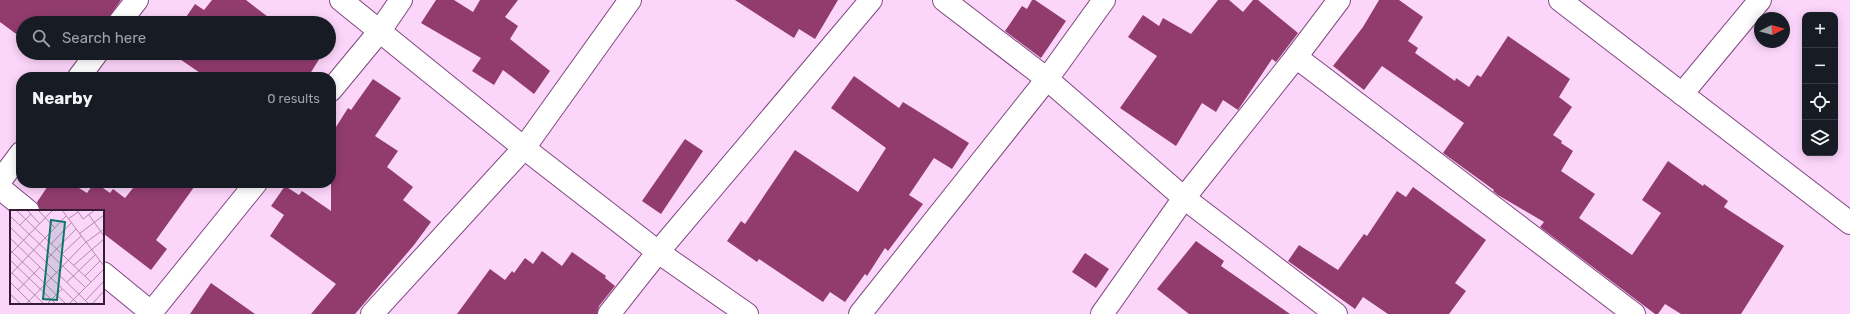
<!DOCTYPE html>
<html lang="en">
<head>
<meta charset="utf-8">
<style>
  body { margin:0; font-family:Rubik,sans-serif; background:#20242c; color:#f1f3f6 }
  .controls { position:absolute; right:12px; top:12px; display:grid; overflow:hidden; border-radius:8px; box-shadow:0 2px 10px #0003 }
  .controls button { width:36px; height:36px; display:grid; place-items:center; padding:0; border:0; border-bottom:1px solid #363941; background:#171b24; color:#f1f3f6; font:20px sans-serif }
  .compass { position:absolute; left:1754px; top:12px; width:36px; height:36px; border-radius:50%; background:#171b24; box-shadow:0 2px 10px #0003; rotate:84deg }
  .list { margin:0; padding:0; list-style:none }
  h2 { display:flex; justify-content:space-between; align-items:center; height:52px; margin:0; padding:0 16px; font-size:17px }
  h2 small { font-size:13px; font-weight:400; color:#9ea1a6 }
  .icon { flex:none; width:22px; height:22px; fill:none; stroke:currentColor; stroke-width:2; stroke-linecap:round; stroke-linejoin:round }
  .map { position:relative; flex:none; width:1850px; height:314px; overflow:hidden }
  .search { position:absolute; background:#171b24; box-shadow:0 2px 10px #0003; left:16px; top:16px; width:320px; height:44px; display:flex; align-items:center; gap:10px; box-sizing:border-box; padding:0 14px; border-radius:22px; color:#9ea1a6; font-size:15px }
  .panel { position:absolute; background:#171b24; box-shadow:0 2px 10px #0003; left:16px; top:72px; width:320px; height:116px; border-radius:16px }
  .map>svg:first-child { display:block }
  .building { fill:#923c6e }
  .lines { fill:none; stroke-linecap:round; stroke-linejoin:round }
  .street-casing { stroke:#804880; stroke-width:24 }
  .street { stroke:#fff; stroke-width:22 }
  .inset-road { fill:none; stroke:#ac8bab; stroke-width:1 }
  .view { fill:#0f766e; fill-opacity:0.15; stroke:#0f766e; stroke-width:2 }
  .inset-edge { fill:none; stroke:#341c34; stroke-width:2 }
</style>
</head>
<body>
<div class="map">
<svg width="1850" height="314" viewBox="0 0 1850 314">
  <rect width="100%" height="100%" fill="#fcd5fb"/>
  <g class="building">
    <polygon points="0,0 121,0 105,23 23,23 23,39 0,22"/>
    <polygon points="212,0 246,0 276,23 182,23 195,4 204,10"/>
    <polygon points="436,0 454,0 473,12 480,0 518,0 505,17 518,26 510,39 550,71 534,94 503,70 494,85 472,71 481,58 421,23"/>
    <polygon points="735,0 838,0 815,39 799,29 794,38"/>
    <polygon points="1032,0 1035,0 1066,21 1041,58 1005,31 1022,6 1027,9"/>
    <polygon points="1218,0 1229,0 1243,12 1253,0 1258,0 1298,33 1276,62 1272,59 1238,110 1223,100 1216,112 1202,103 1176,146 1120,108 1157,56 1128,37 1143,15 1159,26 1163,18 1191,34"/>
    <polygon points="1379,0 1399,0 1423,17 1408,41 1418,48 1415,53 1455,81 1456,78 1469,87 1477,75 1481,77 1508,36 1570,79 1559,97 1572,107 1553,135 1562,141 1561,143 1573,151 1561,171 1595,194 1579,218 1632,255 1661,213 1642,200 1668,161 1703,186 1704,184 1728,201 1724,207 1784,246 1741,314 1681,314 1665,304 1658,314 1655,314 1540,227 1544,222 1498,195 1493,191 1494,190 1443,153 1464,123 1382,66 1364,90 1333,66 1363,27"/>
    <polygon points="291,16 300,23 286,23"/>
    <polygon points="171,53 323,53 308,77 206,77"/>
    <polygon points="854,76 899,108 903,102 969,143 952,169 934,158 909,195 923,204 888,251 885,248 867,276 865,274 845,302 830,292 823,302 759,259 757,262 727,241 741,221 745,224 795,150 858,192 886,148 831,108"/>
    <polygon points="373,79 401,98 375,136 398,151 387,167 413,187 403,200 431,222 414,245 355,314 311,314 336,284 270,236 284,215 271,206 285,186 299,195 302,191 331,211 331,135 348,108 351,110"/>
    <polygon points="685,139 703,151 661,214 642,201"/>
    <polygon points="50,183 71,183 87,193 94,183 96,183 110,193 113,189 125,198 137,183 197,183 156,240 167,249 151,270 104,234 105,231 103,230 103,211 40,211 37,202"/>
    <polygon points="1413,187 1486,240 1455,283 1466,291 1449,314 1388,314 1363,297 1355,309 1288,261 1299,245 1338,270 1364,234 1367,236 1397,191 1406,197"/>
    <polygon points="1196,241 1224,261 1221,266 1290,314 1189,314 1157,289"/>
    <polygon points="542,251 562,266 572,252 606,276 605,278 615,286 599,306 597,314 457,314 490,269 505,280 512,271 514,273 525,258 533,264"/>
    <polygon points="1085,253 1109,269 1096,288 1072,272"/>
    <polygon points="211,283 255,314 190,314"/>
  </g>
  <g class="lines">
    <defs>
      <g id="street">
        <polyline points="341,0 524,148 658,252 747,314"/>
        <polyline points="944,0 1047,79 1184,198 1336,314"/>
        <polyline points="1560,0 1850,223"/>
        <polyline points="119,23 137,0"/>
        <polyline points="1296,57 1634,314"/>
        <polyline points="79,77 97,53"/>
        <polyline points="331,90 379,32 401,0"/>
        <polyline points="1682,94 1760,0"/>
        <polyline points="0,181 21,153"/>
        <polyline points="0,188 28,211"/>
        <polyline points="103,273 153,314"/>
        <polyline points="150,314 256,183"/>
        <polyline points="372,314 524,148 630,0"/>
        <polyline points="609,314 658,252 871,0"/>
        <polyline points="860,314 1047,79 1104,0"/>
        <polyline points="1102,314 1184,198 1296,57 1339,0"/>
      </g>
    </defs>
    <use href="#street" class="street-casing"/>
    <use href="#street" class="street"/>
  </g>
  <g transform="translate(10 210)">
    <rect width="94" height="94" fill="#fcd5fb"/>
    <path class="inset-road" d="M 6,0 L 81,72M 17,0 L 30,14M 28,0 L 45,18M 52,0 L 94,56M 67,0 L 73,9 L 85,0M 79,5 L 94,26M 0,6 L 75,77M 58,9 L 68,2M 10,15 L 21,4M 0,17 L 79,94M 69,24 L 94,5M 0,28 L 68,94M 41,34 L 61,13M 0,40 L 56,94M 0,44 L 43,0M 52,44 L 71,26M 0,50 L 46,94M 36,50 L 66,19M 64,55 L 94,29M 2,63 L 34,94M 0,65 L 56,6M 75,66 L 90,51M 0,72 L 22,94M 57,72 L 85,45M 8,80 L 30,57M 0,84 L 11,94M 76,90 L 94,71M 16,94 L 75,33 L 94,19M 37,94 L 52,79M 59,94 L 94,59M 82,94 L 94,81"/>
    <path class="view" d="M 41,10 L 55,12 L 47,90 L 33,89 Z"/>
    <rect width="94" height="94" class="inset-edge"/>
  </g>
</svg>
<div class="controls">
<button>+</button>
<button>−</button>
<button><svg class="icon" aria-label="locate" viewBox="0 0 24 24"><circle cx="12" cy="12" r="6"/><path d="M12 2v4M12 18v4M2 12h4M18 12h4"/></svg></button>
<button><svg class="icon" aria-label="layers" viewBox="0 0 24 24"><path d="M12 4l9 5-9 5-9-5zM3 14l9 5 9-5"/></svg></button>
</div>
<svg class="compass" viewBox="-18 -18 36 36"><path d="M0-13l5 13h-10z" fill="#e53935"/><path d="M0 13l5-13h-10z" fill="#9ea1a6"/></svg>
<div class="search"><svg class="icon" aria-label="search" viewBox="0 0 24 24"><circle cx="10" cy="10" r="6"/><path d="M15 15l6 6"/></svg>Search here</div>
<section class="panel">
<h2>Nearby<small>0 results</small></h2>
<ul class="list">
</ul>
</section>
</div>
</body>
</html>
